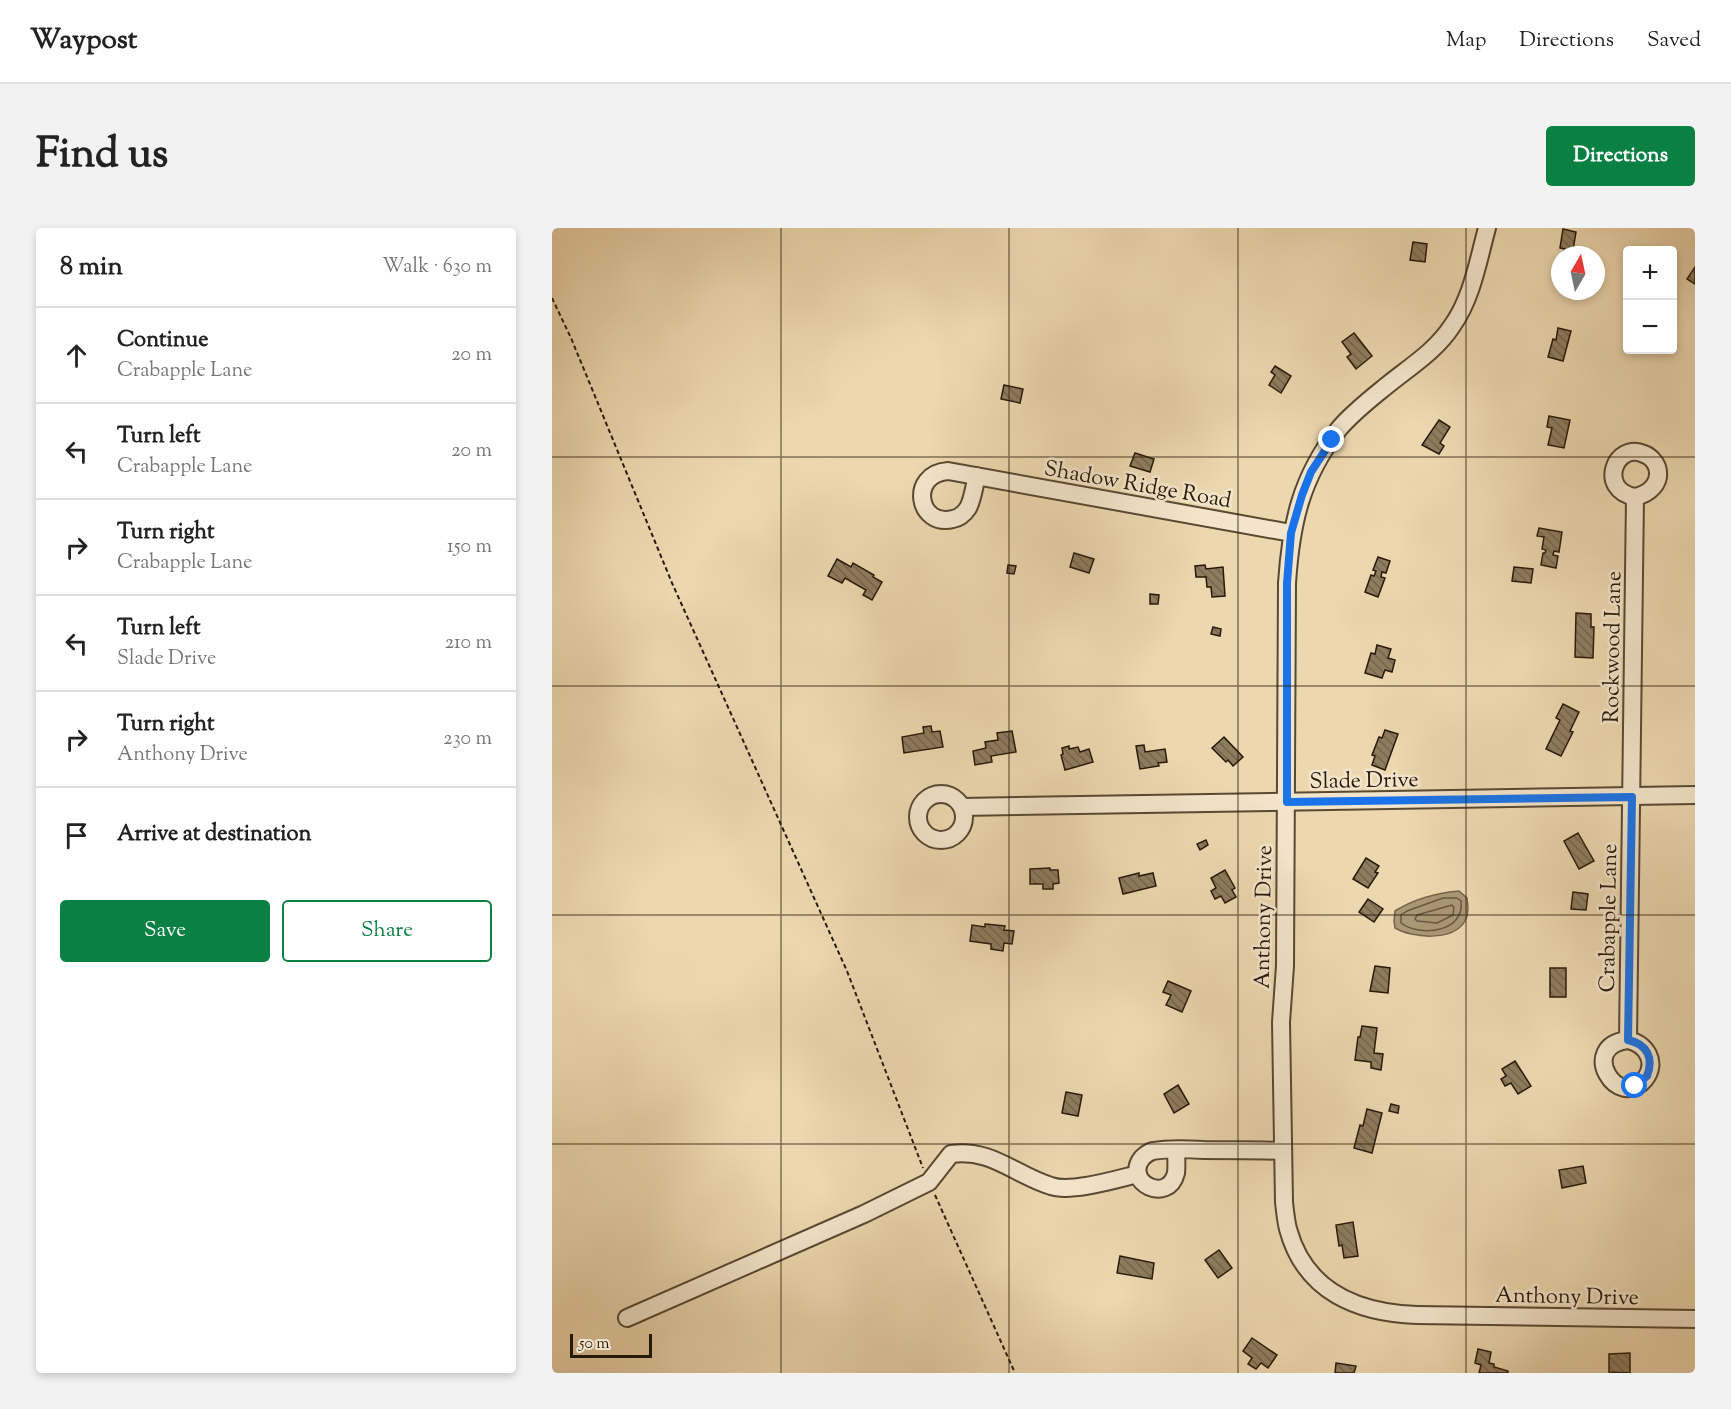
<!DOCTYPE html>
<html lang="en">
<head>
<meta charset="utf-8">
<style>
  body { margin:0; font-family:"Sorts Mill Goudy",serif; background:#f2f2f2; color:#222 }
  .controls { position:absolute; right:18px; top:18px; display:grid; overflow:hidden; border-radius:6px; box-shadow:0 3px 9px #0003 }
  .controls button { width:54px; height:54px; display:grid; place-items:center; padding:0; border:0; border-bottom:2px solid #e0e0e0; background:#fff; color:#222; font:30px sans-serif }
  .compass { position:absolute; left:999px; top:18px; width:54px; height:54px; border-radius:50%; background:#fff; box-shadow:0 3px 9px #0003; rotate:9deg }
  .scale { position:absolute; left:18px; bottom:15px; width:82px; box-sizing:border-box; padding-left:6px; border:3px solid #271a08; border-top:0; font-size:16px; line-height:21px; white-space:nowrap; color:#271a08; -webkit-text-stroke:4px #f3e5cb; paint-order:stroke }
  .stop { position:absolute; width:18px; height:18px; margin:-14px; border:4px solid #1a73e8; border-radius:50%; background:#fff }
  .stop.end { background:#1a73e8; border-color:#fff; box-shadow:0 2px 6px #0008 }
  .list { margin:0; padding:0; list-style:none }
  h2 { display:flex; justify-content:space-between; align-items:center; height:78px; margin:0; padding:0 24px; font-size:26px }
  h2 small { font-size:20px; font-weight:400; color:#767676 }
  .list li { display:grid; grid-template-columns:39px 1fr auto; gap:18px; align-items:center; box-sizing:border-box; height:96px; padding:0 24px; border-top:2px solid #e0e0e0 }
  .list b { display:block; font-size:22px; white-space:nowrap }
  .list p { margin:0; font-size:20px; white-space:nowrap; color:#767676 }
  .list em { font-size:20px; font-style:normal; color:#767676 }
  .actions { display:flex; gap:12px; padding:18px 24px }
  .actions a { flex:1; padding:14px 0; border:2px solid #0b8043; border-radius:6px; text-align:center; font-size:21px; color:#0b8043 }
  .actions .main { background:#0b8043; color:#fff }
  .icon { flex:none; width:33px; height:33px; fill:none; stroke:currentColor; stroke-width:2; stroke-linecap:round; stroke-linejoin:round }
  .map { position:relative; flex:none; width:1143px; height:1145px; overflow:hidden; border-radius:6px }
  header { display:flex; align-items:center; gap:36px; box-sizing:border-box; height:84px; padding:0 30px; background:#fff; border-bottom:2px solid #e0e0e0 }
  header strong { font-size:28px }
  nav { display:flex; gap:33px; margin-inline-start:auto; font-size:21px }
  .intro { display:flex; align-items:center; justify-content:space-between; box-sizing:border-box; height:144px; padding:0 36px }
  h1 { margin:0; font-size:42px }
  .button { padding:15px 27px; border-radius:6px; background:#0b8043; color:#fff; font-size:21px; font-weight:700 }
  main { display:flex; gap:36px; padding:0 36px }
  aside { flex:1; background:#fff; border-radius:6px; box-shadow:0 3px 9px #0003 }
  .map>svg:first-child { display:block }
  .water { fill:#aa9776; stroke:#76654a; stroke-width:1.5 }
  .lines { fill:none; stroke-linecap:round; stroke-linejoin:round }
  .shore { stroke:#68583f; stroke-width:1.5 }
  .building { fill:url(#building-back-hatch); stroke:#271a08; stroke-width:1.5 }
  .minor-casing { stroke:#584932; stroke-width:20 }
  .path { stroke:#271a08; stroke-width:2; stroke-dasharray:4.5 3; stroke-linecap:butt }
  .minor { stroke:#f3e5cb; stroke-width:16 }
  .route { stroke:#1a73e8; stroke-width:8 }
  .grid { fill:none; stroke:#271a08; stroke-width:1.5; stroke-opacity:0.55 }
  .labels { text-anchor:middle; stroke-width:5; stroke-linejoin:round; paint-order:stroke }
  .street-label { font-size:22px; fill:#271a08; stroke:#f3e5cb }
</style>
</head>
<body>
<header>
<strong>Waypost</strong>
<nav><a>Map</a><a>Directions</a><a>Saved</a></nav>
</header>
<div class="intro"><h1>Find us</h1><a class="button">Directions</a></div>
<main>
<aside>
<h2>8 min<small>Walk · 630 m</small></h2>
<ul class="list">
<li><svg class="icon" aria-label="ahead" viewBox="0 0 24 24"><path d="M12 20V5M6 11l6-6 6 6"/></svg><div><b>Continue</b><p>Crabapple Lane</p></div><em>20 m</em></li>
<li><svg class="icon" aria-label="left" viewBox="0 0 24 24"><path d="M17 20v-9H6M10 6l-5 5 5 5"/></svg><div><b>Turn left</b><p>Crabapple Lane</p></div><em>20 m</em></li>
<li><svg class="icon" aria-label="right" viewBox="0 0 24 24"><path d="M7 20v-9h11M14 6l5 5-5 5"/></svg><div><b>Turn right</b><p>Crabapple Lane</p></div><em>150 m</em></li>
<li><svg class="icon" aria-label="left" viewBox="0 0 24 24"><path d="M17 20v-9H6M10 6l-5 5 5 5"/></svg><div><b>Turn left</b><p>Slade Drive</p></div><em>210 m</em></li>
<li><svg class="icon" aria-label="right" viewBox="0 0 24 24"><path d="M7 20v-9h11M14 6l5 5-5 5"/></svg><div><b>Turn right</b><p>Anthony Drive</p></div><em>230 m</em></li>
<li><svg class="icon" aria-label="arrive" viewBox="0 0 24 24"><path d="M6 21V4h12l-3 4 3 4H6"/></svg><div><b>Arrive at destination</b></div></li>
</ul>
<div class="actions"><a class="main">Save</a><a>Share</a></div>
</aside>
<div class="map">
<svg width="1143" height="1145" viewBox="0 0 1143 1145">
  <defs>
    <pattern id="building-back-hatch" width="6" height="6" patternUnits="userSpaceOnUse" patternTransform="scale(1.5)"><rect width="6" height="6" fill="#8e7c5f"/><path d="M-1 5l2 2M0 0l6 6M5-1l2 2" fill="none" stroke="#74654c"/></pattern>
  </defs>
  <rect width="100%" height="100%" fill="#edd7af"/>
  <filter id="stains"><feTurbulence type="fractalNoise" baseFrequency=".00333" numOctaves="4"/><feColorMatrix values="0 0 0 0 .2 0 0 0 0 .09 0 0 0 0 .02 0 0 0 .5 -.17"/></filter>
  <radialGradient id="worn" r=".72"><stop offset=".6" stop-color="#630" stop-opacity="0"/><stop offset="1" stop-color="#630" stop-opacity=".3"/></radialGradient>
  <path class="water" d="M 907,663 L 915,670 C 916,678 917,686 913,693 C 901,714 860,710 843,700 L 842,693 L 843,683 C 862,671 885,665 907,663 Z"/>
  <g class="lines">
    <g class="shore">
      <path d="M 891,670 L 905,670 L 909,673 C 913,705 867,709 849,695 L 849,687 L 855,683 Z"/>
      <polygon points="900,677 902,680 901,687 885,695 865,693 863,691 865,687"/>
    </g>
  </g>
  <g class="building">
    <polygon points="1011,1 1024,4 1021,22 1026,23 1026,27 1009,27 1013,21 1008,20"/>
    <polygon points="861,14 875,16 873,34 858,32"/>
    <polygon points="1143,39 1143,56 1135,51"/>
    <polygon points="1006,100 1019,103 1011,133 996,129 1001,111 1004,112"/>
    <polygon points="802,105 820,128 804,141 795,129 799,126 790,114"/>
    <polygon points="723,138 739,148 729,165 717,157 723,147 719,144"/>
    <polygon points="452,157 471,161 468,175 449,171"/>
    <polygon points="997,188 1018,192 1012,220 996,217 1000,200 995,199"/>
    <polygon points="887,192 898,199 888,215 892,218 887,226 870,217"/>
    <polygon points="583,225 602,231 598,244 578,238"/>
    <polygon points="987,300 1010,304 1007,324 1002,323 1001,327 1006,328 1004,340 989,337 991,325 993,325 994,322 990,321 992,309 985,308"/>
    <polygon points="522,325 542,331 537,345 518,339"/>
    <polygon points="826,329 838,333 834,345 830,344 829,349 833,350 826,369 813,364 819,347 822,348 824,343 821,342"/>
    <polygon points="285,331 299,339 301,335 322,347 321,349 330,354 320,372 311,367 314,362 293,350 290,355 276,348"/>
    <polygon points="456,337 464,338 462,346 455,345"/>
    <polygon points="653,337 654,341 671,339 673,368 660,369 659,359 655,359 654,349 644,349 643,338"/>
    <polygon points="962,339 981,341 979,355 960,353"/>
    <polygon points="598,366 607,367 606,376 598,376"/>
    <polygon points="1024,385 1039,386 1039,399 1042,399 1041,430 1023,429"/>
    <polygon points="661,399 669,401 668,408 659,406"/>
    <polygon points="825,417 839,421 836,430 843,432 840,444 833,442 830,450 813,445 819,425 823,426"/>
    <polygon points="1011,476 1027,484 1018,503 1021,504 1009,528 994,521 1008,492 1004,490"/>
    <polygon points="379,498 380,504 388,503 391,519 352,525 350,509 372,505 371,499"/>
    <polygon points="833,502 846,506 833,542 820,537 823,528 820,527 827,509 830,510"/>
    <polygon points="460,503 464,524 439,528 440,534 423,537 421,523 434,520 433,514 446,512 445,505"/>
    <polygon points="672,509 691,529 681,538 676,532 674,534 660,520"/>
    <polygon points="592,517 593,524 613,521 615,534 606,535 607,538 588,541 584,518"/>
    <polygon points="517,518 517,521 526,519 528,524 537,521 541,534 513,542 509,527 511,526 510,520"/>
    <polygon points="1026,605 1042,633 1027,641 1012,613"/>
    <polygon points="654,612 656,617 648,622 645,616"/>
    <polygon points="814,630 827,638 823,644 826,645 816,660 801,651"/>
    <polygon points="498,640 498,642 506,642 507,655 501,656 501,661 491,661 491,656 478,656 478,641"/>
    <polygon points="673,642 683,660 680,662 684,669 673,675 669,668 663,671 659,663 664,660 659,650"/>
    <polygon points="587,645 587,648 601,645 604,658 571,666 567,650"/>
    <polygon points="1021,664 1036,666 1034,682 1019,681"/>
    <polygon points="816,671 831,681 822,694 807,684"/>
    <polygon points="433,696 453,698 452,702 462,703 460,716 452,715 451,723 439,721 439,716 418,713 420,697 433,699"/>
    <polygon points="823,738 838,740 836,765 818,763"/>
    <rect x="998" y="740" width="16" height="29"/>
    <polygon points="616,753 639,763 630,784 614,777 619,767 611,764"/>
    <polygon points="810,798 825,800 822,825 831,826 829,842 819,840 819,834 803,832 806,809 808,809"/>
    <polygon points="963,833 979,858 966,866 959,855 953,858 949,851 954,848 950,841"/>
    <polygon points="626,857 637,876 622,885 612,866"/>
    <polygon points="514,864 530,867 526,888 510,885"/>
    <polygon points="839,876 847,878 846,885 837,883"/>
    <polygon points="815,881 830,885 820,925 802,920 808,897 811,898"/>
    <polygon points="1031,938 1034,955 1010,960 1007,942"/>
    <polygon points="801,994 806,1028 792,1030 790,1017 787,1018 784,997"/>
    <polygon points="667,1022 680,1040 666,1050 653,1032"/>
    <polygon points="568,1028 602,1035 600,1051 565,1045"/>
    <polygon points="700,1110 725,1127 716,1140 709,1135 704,1141 696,1136 700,1130 691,1123"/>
    <polygon points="926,1121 939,1124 937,1135 942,1136 942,1139 956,1143 956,1145 927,1145 929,1137 923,1135"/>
    <polygon points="1078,1125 1078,1145 1057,1144 1057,1126"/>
    <polygon points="784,1135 804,1138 802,1145 783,1145"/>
  </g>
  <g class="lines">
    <defs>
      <g id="minor">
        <path d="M 935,0 C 926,33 920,70 900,98 C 883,124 856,140 833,159 C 817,172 799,186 786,202 C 749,250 739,295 735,355 L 733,738 L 729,794 L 732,974 C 733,983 734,993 736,1001 C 753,1064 806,1085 865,1087 L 1143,1091"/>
        <path d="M 425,248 C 422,258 421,271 416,280 C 412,286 407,290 401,291 C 366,300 356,246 396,243 L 739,305"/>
        <circle cx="389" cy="589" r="23"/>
        <polyline points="410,579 1143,567"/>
        <path d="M 1076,812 C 1094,816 1106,834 1093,851 C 1066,884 1025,818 1076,812 L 1083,269 C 1097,266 1110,255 1105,239 C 1103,234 1098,228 1092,226 C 1063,213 1045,262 1083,269"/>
        <path d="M 624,922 C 624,929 625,938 624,945 C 616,977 571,954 590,930 C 593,927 597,924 601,923 C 617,920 636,921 652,922 C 679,922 705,922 731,923"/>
        <path d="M 75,1090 L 312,986 L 377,954 L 399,926 C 439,920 463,947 499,958 C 519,965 565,951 586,946"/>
      </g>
    </defs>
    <use href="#minor" class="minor-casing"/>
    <g class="path">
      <polyline points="0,70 19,110 120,355 295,743 371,940"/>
      <polyline points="383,967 463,1145"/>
    </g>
    <use href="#minor" class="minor"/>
  </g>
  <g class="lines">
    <path class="route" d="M 780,212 L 759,244 L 750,267 L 739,305 L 735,355 L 735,574 L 1080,569 L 1076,812 C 1095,816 1102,830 1095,848 L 1083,858"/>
  </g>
  <path class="grid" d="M 229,0 L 229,1145M 457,0 L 457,1145M 686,0 L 686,1145M 914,0 L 914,1145M 0,229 L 1143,229M 0,458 L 1143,458M 0,687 L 1143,687M 0,916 L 1143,916"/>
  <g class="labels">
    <g class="street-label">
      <text transform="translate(586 255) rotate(10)" y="8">Shadow Ridge Road</text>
      <text transform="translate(1059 419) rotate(-89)" y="8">Rockwood Lane</text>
      <text transform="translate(812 551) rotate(-1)" y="8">Slade Drive</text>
      <text transform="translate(710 689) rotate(-89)" y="8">Anthony Drive</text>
      <text transform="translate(1055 690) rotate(-89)" y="8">Crabapple Lane</text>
      <text transform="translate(1015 1067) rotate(1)" y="8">Anthony Drive</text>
    </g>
  </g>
  <rect width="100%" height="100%" filter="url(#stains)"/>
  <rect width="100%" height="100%" fill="url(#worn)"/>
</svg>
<div class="controls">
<button>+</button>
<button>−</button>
</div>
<svg class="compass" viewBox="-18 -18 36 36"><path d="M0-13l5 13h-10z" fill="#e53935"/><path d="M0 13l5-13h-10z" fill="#767676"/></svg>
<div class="scale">50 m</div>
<div class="stop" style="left:1083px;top:858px"></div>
<div class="stop end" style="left:780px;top:212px"></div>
</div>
</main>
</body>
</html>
